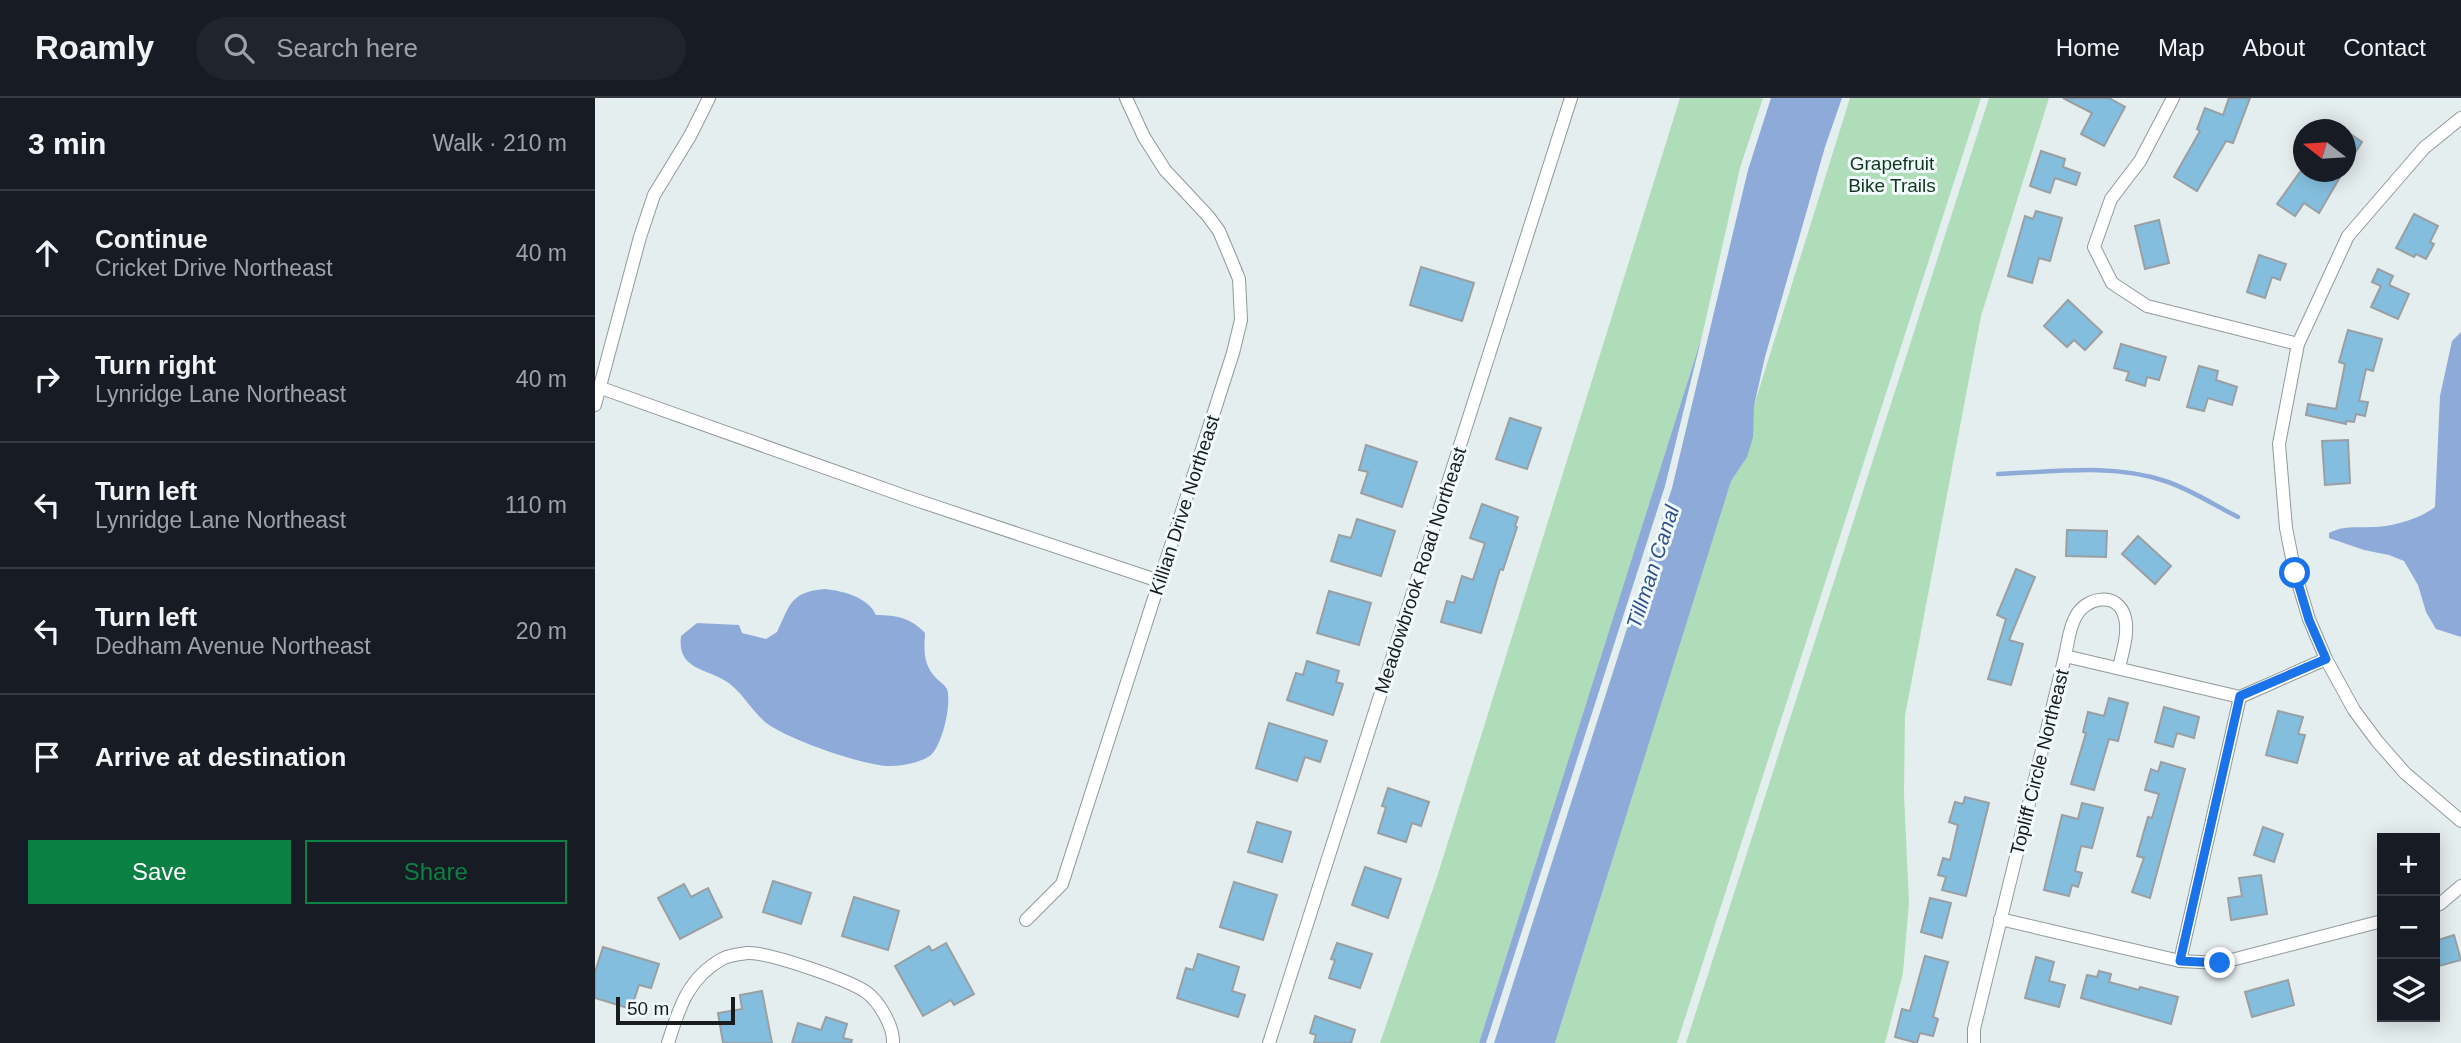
<!DOCTYPE html>
<html lang="en">
<head>
<meta charset="utf-8">
<style>
  body { margin:0; font-family:Arial,sans-serif; background:#20242c; color:#f1f3f6 }
  .controls { position:absolute; right:21px; bottom:21px; display:grid; overflow:hidden; border-radius:0px; box-shadow:0 4px 18px #0003 }
  .controls button { width:63px; height:63px; display:grid; place-items:center; padding:0; border:0; border-bottom:2px solid #363941; background:#171b24; color:#f1f3f6; font:35px sans-serif }
  .compass { position:absolute; left:1698px; top:21px; width:63px; height:63px; border-radius:50%; background:#171b24; box-shadow:0 4px 18px #0003; rotate:287deg }
  .scale { position:absolute; left:21px; bottom:18px; width:119px; box-sizing:border-box; padding-left:7px; border:4px solid #191c1c; border-top:0; font-size:19px; line-height:24px; white-space:nowrap; color:#191c1c; -webkit-text-stroke:5px #f2fbfc; paint-order:stroke }
  .stop { position:absolute; width:21px; height:21px; margin:-16px; border:5px solid #1a73e8; border-radius:50%; background:#fff }
  .stop.end { background:#1a73e8; border-color:#fff; box-shadow:0 2px 7px #0008 }
  .list { margin:0; padding:0; list-style:none }
  h2 { display:flex; justify-content:space-between; align-items:center; height:91px; margin:0; padding:0 28px; font-size:30px }
  h2 small { font-size:23px; font-weight:400; color:#9ea1a6 }
  .list li { display:grid; grid-template-columns:46px 1fr auto; gap:21px; align-items:center; box-sizing:border-box; height:126px; padding:0 28px; border-top:2px solid #363941 }
  .list b { display:block; font-size:26px; white-space:nowrap }
  .list p { margin:0; font-size:23px; white-space:nowrap; color:#9ea1a6 }
  .list em { font-size:23px; font-style:normal; color:#9ea1a6 }
  .actions { display:flex; gap:14px; padding:21px 28px }
  .actions a { flex:1; padding:16px 0; border:2px solid #0b8043; border-radius:0px; text-align:center; font-size:24px; color:#0b8043 }
  .actions .main { background:#0b8043; color:#fff }
  .icon { flex:none; width:38px; height:38px; fill:none; stroke:currentColor; stroke-width:2; stroke-linecap:round; stroke-linejoin:round }
  .map { position:relative; flex:none; width:1866px; height:945px; overflow:hidden }
  header { display:flex; align-items:center; gap:42px; box-sizing:border-box; height:98px; padding:0 35px; background:#171b24; border-bottom:2px solid #363941 }
  header strong { font-size:33px }
  nav { display:flex; gap:38px; margin-inline-start:auto; font-size:24px }
  .search { width:490px; height:63px; background:#20242c; display:flex; align-items:center; gap:18px; box-sizing:border-box; padding:0 24px; border-radius:38px; color:#9ea1a6; font-size:26px }
  main { display:flex }
  aside { flex:1; background:#171b24 }
  .map>svg:first-child { display:block }
  .green { fill:#afddb9 }
  .water { fill:#8eaad9 }
  .lines { fill:none; stroke-linecap:round; stroke-linejoin:round }
  .stream { stroke:#8eaad9; stroke-width:4.5 }
  .building { fill:#84bede; stroke:#999fa3; stroke-width:2 }
  .street-casing { stroke:#91999a; stroke-width:14 }
  .street { stroke:#fff; stroke-width:12 }
  .route { stroke:#1a73e8; stroke-width:9 }
  .labels { text-anchor:middle; stroke-width:6; stroke-linejoin:round; paint-order:stroke }
  .park-label { font-size:19px; fill:#11371d; stroke:#f2fbfc }
  .street-label { font-size:19px; fill:#191c1c; stroke:#f2fbfc }
  .water-label { font-size:21px; font-style:italic; fill:#30538e; stroke:#f2fbfc }
</style>
</head>
<body>
<header>
<strong>Roamly</strong>
<div class="search"><svg class="icon" aria-label="search" viewBox="0 0 24 24"><circle cx="10" cy="10" r="6"/><path d="M15 15l6 6"/></svg>Search here</div>
<nav><a>Home</a><a>Map</a><a>About</a><a>Contact</a></nav>
</header>
<main>
<aside>
<h2>3 min<small>Walk · 210 m</small></h2>
<ul class="list">
<li><svg class="icon" aria-label="ahead" viewBox="0 0 24 24"><path d="M12 20V5M6 11l6-6 6 6"/></svg><div><b>Continue</b><p>Cricket Drive Northeast</p></div><em>40 m</em></li>
<li><svg class="icon" aria-label="right" viewBox="0 0 24 24"><path d="M7 20v-9h11M14 6l5 5-5 5"/></svg><div><b>Turn right</b><p>Lynridge Lane Northeast</p></div><em>40 m</em></li>
<li><svg class="icon" aria-label="left" viewBox="0 0 24 24"><path d="M17 20v-9H6M10 6l-5 5 5 5"/></svg><div><b>Turn left</b><p>Lynridge Lane Northeast</p></div><em>110 m</em></li>
<li><svg class="icon" aria-label="left" viewBox="0 0 24 24"><path d="M17 20v-9H6M10 6l-5 5 5 5"/></svg><div><b>Turn left</b><p>Dedham Avenue Northeast</p></div><em>20 m</em></li>
<li><svg class="icon" aria-label="arrive" viewBox="0 0 24 24"><path d="M6 21V4h12l-3 4 3 4H6"/></svg><div><b>Arrive at destination</b></div></li>
</ul>
<div class="actions"><a class="main">Save</a><a>Share</a></div>
</aside>
<div class="map">
<svg width="1866" height="945" viewBox="0 0 1866 945">
  <rect width="100%" height="100%" fill="#e5eeef"/>
  <g class="green">
    <polygon points="1085,0 1168,0 1145,70 1107,238 884,945 785,945 843,776"/>
    <polygon points="1255,0 1386,0 1082,945 960,945"/>
    <polygon points="1394,0 1454,0 1386,218 1310,618 1309,696 1314,805 1308,875 1290,945 1091,945"/>
  </g>
  <g class="water">
    <polygon points="1176,0 1247,0 1230,49 1170,259 1159,308 1158,339 1152,359 1136,383 960,945 899,945 1077,390 1153,72"/>
    <path d="M 1866,234 L 1866,539 L 1841,531 L 1831,514 L 1823,487 L 1809,463 L 1794,457 L 1769,452 L 1734,440 L 1734,435 C 1749,427 1760,430 1777,429 C 1796,429 1825,421 1840,409 L 1845,298 L 1857,243 Z"/>
    <polygon points="1107,238 1070,388 891,945 884,945"/>
    <path d="M 230,491 C 248,493 273,499 281,517 C 302,517 316,520 330,535 C 329,553 328,566 341,580 C 344,583 350,587 352,591 C 357,606 347,647 336,657 C 324,666 298,670 284,667 C 254,662 199,643 174,627 C 157,615 147,592 129,582 C 108,570 82,570 86,538 L 102,525 L 144,527 L 147,535 L 171,541 L 182,534 C 195,507 195,494 230,491 Z"/>
  </g>
  <g class="lines">
    <path class="stream" d="M 1403,376 C 1457,374 1518,365 1570,383 C 1595,391 1619,407 1643,419"/>
  </g>
  <g class="building">
    <polygon points="1468,0 1514,0 1530,9 1509,48 1486,36 1497,15"/>
    <polygon points="1634,0 1655,0 1638,45 1631,43 1602,93 1579,79 1605,33 1602,31 1610,10 1628,17"/>
    <polygon points="1751,33 1767,44 1751,69"/>
    <polygon points="1446,53 1470,61 1468,69 1485,75 1481,87 1460,80 1455,95 1435,88"/>
    <polygon points="1705,74 1748,74 1724,115 1709,105 1700,118 1682,106"/>
    <polygon points="1441,113 1467,120 1455,163 1444,160 1437,185 1413,178 1430,118 1438,121"/>
    <polygon points="1819,116 1843,128 1835,144 1839,146 1831,161 1821,156 1819,159 1801,150"/>
    <polygon points="1564,122 1574,165 1550,171 1540,128"/>
    <polygon points="1664,157 1691,166 1685,182 1677,179 1670,200 1652,194"/>
    <polygon points="826,169 879,185 867,223 815,207"/>
    <polygon points="1783,171 1798,178 1794,187 1814,196 1803,221 1776,209 1786,188 1777,184"/>
    <polygon points="1473,202 1507,234 1490,252 1479,242 1472,249 1449,228"/>
    <polygon points="1753,232 1787,241 1778,273 1771,271 1764,303 1773,304 1770,318 1761,316 1759,324 1751,323 1751,326 1711,317 1713,306 1741,311 1750,266 1744,264"/>
    <polygon points="1526,246 1571,259 1564,282 1552,279 1550,288 1531,282 1534,274 1519,270"/>
    <polygon points="1604,268 1623,273 1621,282 1642,289 1637,307 1613,300 1609,313 1592,309"/>
    <polygon points="915,320 946,330 932,371 901,361"/>
    <polygon points="1753,342 1755,385 1730,387 1727,343"/>
    <polygon points="771,347 822,364 807,409 766,395 773,374 764,372"/>
    <polygon points="887,406 923,419 920,428 922,429 908,472 905,471 886,535 846,524 852,503 859,505 867,478 878,482 890,445 875,440"/>
    <polygon points="762,421 800,433 786,478 736,463 744,437 756,440"/>
    <polygon points="1472,432 1512,433 1511,459 1471,458"/>
    <polygon points="1543,438 1576,468 1560,486 1527,456"/>
    <polygon points="1421,471 1440,479 1414,542 1428,546 1416,587 1393,581 1411,521 1402,517"/>
    <polygon points="734,493 776,505 764,547 722,535"/>
    <polygon points="712,563 744,573 741,584 748,586 738,617 692,602 701,575 708,577"/>
    <polygon points="1514,600 1533,605 1523,643 1514,641 1499,692 1476,686 1491,635 1488,634 1493,614 1509,618"/>
    <polygon points="1569,609 1604,619 1599,640 1582,635 1578,649 1560,644"/>
    <polygon points="1683,613 1708,619 1703,636 1710,637 1702,665 1671,657"/>
    <polygon points="674,625 732,643 725,664 710,659 702,683 661,670"/>
    <polygon points="1566,664 1590,671 1555,800 1537,794 1549,760 1542,758 1553,719 1557,720 1564,696 1550,692 1556,671 1563,674"/>
    <polygon points="793,690 834,704 826,728 817,725 811,744 783,735 791,709 787,708"/>
    <polygon points="1370,699 1394,705 1371,798 1347,792 1351,779 1343,777 1348,760 1355,762 1363,727 1354,724 1360,704 1368,706"/>
    <polygon points="1487,705 1508,710 1497,750 1486,748 1480,773 1487,775 1483,789 1477,787 1474,798 1449,792 1467,717 1483,721"/>
    <polygon points="662,724 696,734 687,764 653,754"/>
    <polygon points="1668,729 1688,736 1679,764 1659,757"/>
    <polygon points="770,769 806,781 793,820 757,807"/>
    <polygon points="1666,777 1672,816 1636,822 1633,800 1647,798 1644,780"/>
    <polygon points="178,783 216,795 206,826 168,814"/>
    <polygon points="639,784 682,797 668,842 625,829"/>
    <polygon points="89,786 96,799 113,790 127,819 85,841 63,800"/>
    <polygon points="259,799 304,813 293,852 247,838"/>
    <polygon points="1335,800 1356,805 1347,840 1326,834"/>
    <polygon points="1859,837 1866,862 1840,869 1840,843"/>
    <polygon points="351,845 379,896 359,907 356,902 328,918 300,868 334,848 337,853"/>
    <polygon points="742,845 777,856 765,890 734,880 740,862 736,861"/>
    <polygon points="8,849 64,866 56,890 44,887 36,911 0,900 0,874"/>
    <polygon points="603,856 644,869 637,893 650,897 643,919 582,900 591,870 598,872"/>
    <polygon points="1330,858 1353,864 1338,919 1343,921 1338,938 1325,935 1322,945 1300,939 1307,911 1315,913"/>
    <polygon points="1441,859 1459,864 1454,883 1470,887 1464,909 1430,900"/>
    <polygon points="1504,873 1516,876 1514,884 1544,892 1545,889 1583,899 1576,926 1486,900 1492,877 1502,879"/>
    <polygon points="1693,882 1699,907 1657,919 1650,894"/>
    <polygon points="167,893 177,945 128,945 123,915 147,911 145,897"/>
    <polygon points="720,918 760,932 756,945 719,945 721,937 715,935"/>
    <polygon points="231,919 252,926 248,940 257,942 256,945 197,945 203,925 226,932"/>
  </g>
  <g class="lines">
    <defs>
      <g id="street">
        <polyline points="1578,0 1545,63 1516,101 1499,149 1517,185 1552,208 1703,246"/>
        <polyline points="1866,20 1829,50 1753,138 1703,246 1684,346 1691,430 1700,475 1714,521 1731,561 1759,612 1782,643 1810,675 1866,723"/>
        <polyline points="6,290 318,401 564,483"/>
        <polyline points="0,307 45,139 59,97 95,38 114,0"/>
        <path d="M 1470,558 C 1473,545 1474,531 1480,520 C 1490,498 1524,493 1530,520 C 1534,536 1527,555 1524,570"/>
        <polyline points="1840,808 1845,806 1866,788"/>
        <polyline points="1405,821 1585,863 1625,865 1787,823"/>
        <polyline points="431,822 467,786 638,255 646,222 644,181 635,159 624,133 613,118 570,72 549,39 531,0"/>
        <polyline points="1585,863 1645,599 1731,561"/>
        <path d="M 73,945 C 84,910 93,880 127,861 C 134,857 145,856 153,855 C 173,854 254,882 271,894 C 284,903 299,929 298,945"/>
        <polyline points="674,945 976,0"/>
        <polyline points="1379,945 1379,931 1470,558 1645,599"/>
      </g>
    </defs>
    <use href="#street" class="street-casing"/>
    <use href="#street" class="street"/>
  </g>
  <g class="lines">
    <polyline class="route" points="1625,865 1585,863 1645,598 1731,561 1714,522 1700,475"/>
  </g>
  <g class="labels">
    <g class="park-label">
      <text x="1297" y="72">Grapefruit<tspan x="1297" dy="22">Bike Trails</tspan></text>
    </g>
    <g class="street-label">
      <text transform="translate(589 407) rotate(-72)" y="7">Killian Drive Northeast</text>
      <text transform="translate(825 472) rotate(-72)" y="7">Meadowbrook Road Northeast</text>
      <text transform="translate(1444 664) rotate(-76)" y="7">Topliff Circle Northeast</text>
    </g>
    <g class="water-label">
      <text transform="translate(1058 469) rotate(-72)" y="7">Tillman Canal</text>
    </g>
  </g>
</svg>
<div class="controls">
<button>+</button>
<button>−</button>
<button><svg class="icon" aria-label="layers" viewBox="0 0 24 24"><path d="M12 4l9 5-9 5-9-5zM3 14l9 5 9-5"/></svg></button>
</div>
<svg class="compass" viewBox="-18 -18 36 36"><path d="M0-13l5 13h-10z" fill="#e53935"/><path d="M0 13l5-13h-10z" fill="#9ea1a6"/></svg>
<div class="scale">50 m</div>
<div class="stop" style="left:1700px;top:475px"></div>
<div class="stop end" style="left:1625px;top:865px"></div>
</div>
</main>
</body>
</html>
